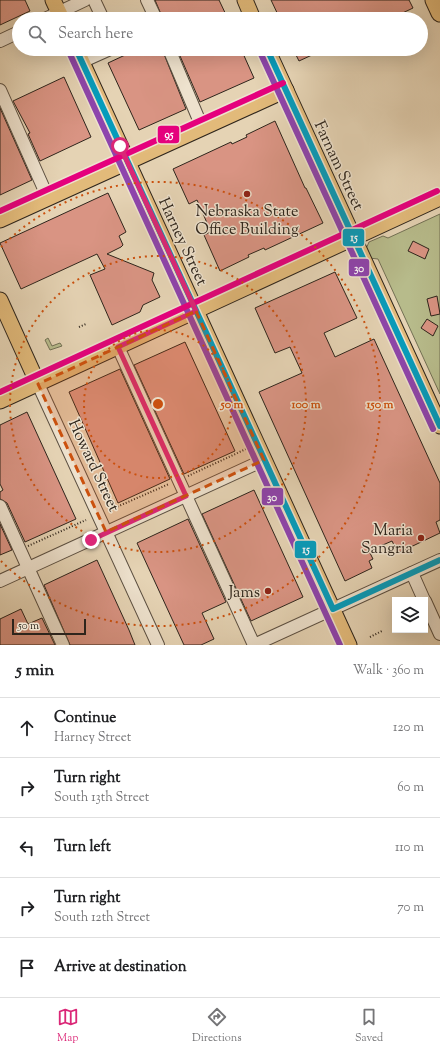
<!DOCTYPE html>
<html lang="en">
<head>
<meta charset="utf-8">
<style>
  body { margin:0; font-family:"Sorts Mill Goudy",serif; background:#f6f6f6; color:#202124 }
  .controls { position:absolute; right:12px; bottom:12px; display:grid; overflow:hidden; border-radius:0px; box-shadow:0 4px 16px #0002 }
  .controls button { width:36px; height:36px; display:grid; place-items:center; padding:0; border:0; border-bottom:1px solid #e0e0e0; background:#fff; color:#202124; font:20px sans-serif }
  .scale { position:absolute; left:12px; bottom:10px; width:74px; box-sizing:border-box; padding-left:4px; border:2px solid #2e251c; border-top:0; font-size:11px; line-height:14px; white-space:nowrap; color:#2e251c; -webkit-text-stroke:3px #eee2ce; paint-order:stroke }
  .stop { position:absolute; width:12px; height:12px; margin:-9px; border:3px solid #db2777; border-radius:50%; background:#fff }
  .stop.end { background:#db2777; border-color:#fff; box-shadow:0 1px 4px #0008 }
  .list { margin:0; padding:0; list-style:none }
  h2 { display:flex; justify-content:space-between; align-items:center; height:52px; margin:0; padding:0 16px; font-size:17px }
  h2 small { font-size:13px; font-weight:400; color:#757577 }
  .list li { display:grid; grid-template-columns:26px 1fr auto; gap:12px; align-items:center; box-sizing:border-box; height:60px; padding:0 16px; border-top:1px solid #e0e0e0 }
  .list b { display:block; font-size:15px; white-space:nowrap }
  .list p { margin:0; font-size:13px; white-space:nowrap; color:#757577 }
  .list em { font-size:13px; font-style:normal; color:#757577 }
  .icon { flex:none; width:22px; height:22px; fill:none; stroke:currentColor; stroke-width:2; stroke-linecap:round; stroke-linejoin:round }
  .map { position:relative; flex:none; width:440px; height:645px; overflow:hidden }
  .search { position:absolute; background:#fff; box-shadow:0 4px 16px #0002; left:12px; right:12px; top:12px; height:44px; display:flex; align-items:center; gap:10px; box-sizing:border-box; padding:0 14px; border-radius:22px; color:#757577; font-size:15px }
  .sheet { height:352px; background:#fff }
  nav { display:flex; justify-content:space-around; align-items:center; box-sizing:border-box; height:56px; border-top:1px solid #e0e0e0; background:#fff; font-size:11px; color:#757577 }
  nav a { display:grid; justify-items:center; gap:2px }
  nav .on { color:#db2777 }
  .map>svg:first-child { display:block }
  .green { fill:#b7bb8b; stroke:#727054 }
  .building { fill:#d99483; stroke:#2e251c }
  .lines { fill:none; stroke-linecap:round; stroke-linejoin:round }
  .minor-casing { stroke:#5c5042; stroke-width:14 }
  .major-casing { stroke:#2e251c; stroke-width:17 }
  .highway-casing { stroke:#2e251c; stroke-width:19 }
  .path { stroke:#2e251c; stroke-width:2; stroke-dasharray:1 2; stroke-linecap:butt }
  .minor { stroke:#eee2ce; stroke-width:12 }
  .major { stroke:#e2ba7a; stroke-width:15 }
  .highway { stroke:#e2ba7a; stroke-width:17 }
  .bus-1-casing { stroke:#eee2ce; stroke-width:9 }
  .bus-2-casing { stroke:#eee2ce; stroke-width:9 }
  .bus-3-casing { stroke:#eee2ce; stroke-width:9 }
  .bus-1 { stroke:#059cbc; stroke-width:6 }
  .bus-2 { stroke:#8e44ad; stroke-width:6 }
  .bus-3 { stroke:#e5007d; stroke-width:6 }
  .route { stroke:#db2777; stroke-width:5 }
  .marked { fill:#cc510e; fill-opacity:0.2; stroke:#cc510e; stroke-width:3; stroke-dasharray:8 5; stroke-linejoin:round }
  .ring { fill:none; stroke:#cc510e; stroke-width:2; stroke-dasharray:2 4 }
  .poi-dot { fill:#8f2418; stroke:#eee2ce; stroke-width:1.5 }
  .labels { text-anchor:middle; stroke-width:3; stroke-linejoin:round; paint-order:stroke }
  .street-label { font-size:16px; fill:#2e251c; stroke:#eee2ce }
  .poi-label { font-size:16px; fill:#2e251c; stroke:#eee2ce; text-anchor:end }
  .centre { fill:#cc510e; stroke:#eee2ce; stroke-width:2 }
  .ring-label { font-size:12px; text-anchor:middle; font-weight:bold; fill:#cc510e; stroke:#eee2ce; stroke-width:3; stroke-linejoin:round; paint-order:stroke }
  .line-badge { stroke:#eee2ce; stroke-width:1.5 }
  .badge-label { font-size:11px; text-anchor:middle; font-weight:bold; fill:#fff }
</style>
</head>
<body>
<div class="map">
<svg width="440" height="645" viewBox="0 0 440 645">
  <rect width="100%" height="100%" fill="#e5d3b4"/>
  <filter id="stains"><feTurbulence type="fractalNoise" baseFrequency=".005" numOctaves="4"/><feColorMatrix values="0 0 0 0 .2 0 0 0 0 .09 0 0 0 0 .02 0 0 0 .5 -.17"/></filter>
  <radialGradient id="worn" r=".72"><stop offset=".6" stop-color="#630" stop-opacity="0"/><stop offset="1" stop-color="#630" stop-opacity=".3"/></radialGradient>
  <g class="green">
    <polygon points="440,214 440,394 378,259 369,258 366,249 369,242 383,236 388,238"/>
    <polygon points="48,338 52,346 60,343 62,346 50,350 45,340"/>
  </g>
  <g class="building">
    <polygon points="0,0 25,0 30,11 0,25"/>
    <polygon points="155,0 219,0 228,19 163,19"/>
    <polygon points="271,0 409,0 413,8 390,19 280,19"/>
    <polygon points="138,49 162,49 186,109 139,130 108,63"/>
    <polygon points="177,49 241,49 254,78 200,102"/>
    <polygon points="293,49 325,49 299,61"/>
    <polygon points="64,77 91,137 40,161 28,134 30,133 13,101"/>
    <polygon points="0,108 32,180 0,195"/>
    <polygon points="275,121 305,188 306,188 323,223 265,250 264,248 248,255 249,257 220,271 204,235 211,232 197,200 189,204 173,169 231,142 232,144 247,137 246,135"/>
    <polygon points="108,193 126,232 119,236 123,245 121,247 107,254 154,273 152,280 160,297 143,305 140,312 112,325 90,275 105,269 97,254 21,289 0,243"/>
    <polygon points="413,241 429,249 425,259 408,251"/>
    <polygon points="335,272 357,318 324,333 335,357 374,339 440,483 440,520 436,522 440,533 398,553 392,541 369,551 373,559 369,561 372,568 345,581 259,392 302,373 290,347 275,353 255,308"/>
    <polygon points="437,296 440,314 431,316 427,299"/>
    <polygon points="427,319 438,326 433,336 421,328"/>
    <polygon points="185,342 235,451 184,474 134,365"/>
    <polygon points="120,369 170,479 118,503 69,392"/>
    <polygon points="27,412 76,519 25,542 7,503 0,499 0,492 3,490 0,484 0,425"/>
    <polygon points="254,490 303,597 251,621 202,514"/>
    <polygon points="188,519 226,602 202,613 214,639 201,645 184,645 137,543"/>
    <polygon points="0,524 12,550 0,555"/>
    <polygon points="97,560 129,630 135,645 70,645 44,585"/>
    <polygon points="21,609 28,624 42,618 55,645 0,645 0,619"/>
  </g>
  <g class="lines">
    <defs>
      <g id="minor">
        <polyline points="94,0 103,19"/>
        <polyline points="147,0 156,19"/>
        <polyline points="45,19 85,0"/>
        <polyline points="0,41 19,32"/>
        <polyline points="169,49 202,127"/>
        <polyline points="81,62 110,49"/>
        <polyline points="0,90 48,198"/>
        <polyline points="118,347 254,645"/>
        <polyline points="38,384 158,645"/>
        <polyline points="0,506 63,645"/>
        <polyline points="412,573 424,600"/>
        <polyline points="0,581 264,460"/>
        <polyline points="425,601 440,634"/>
        <polyline points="254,645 440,560"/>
      </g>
      <g id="major">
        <polyline points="53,0 62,19"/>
        <polyline points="245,0 253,19"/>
        <polyline points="76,49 349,645"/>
        <polyline points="267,49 440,426"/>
        <polyline points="0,220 286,90"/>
        <polyline points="0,300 38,384"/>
        <polyline points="0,401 440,198"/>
      </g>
      <polyline id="highway" points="434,0 440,13"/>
    </defs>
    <use href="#minor" class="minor-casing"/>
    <use href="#major" class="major-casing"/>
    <use href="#highway" class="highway-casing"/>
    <g class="path">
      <polyline points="79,327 86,324"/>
      <polyline points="188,476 246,449"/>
      <polyline points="112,509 169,484"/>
      <polyline points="28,546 86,520"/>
      <polyline points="370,637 382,631"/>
    </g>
    <use href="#minor" class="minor"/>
    <use href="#major" class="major"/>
    <use href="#highway" class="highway"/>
    <defs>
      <g id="bus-1">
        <polyline points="76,49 333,609 440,560"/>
        <polyline points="267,49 440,426"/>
      </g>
      <g id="bus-2">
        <polyline points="69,52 340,645"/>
        <polyline points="260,52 433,429"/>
      </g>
      <g id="bus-3">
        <polyline points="0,211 283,83"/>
        <polyline points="0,392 437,191"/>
      </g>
    </defs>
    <use href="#bus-1" class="bus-1-casing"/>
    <use href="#bus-2" class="bus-2-casing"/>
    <use href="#bus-3" class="bus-3-casing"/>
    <use href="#bus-1" class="bus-1"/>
    <use href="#bus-2" class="bus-2"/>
    <use href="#bus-3" class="bus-3"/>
  </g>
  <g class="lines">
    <polyline class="route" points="91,540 186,496 118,347 196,311 120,146"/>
  </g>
  <path class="marked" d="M 196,311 L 264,460 L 106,532 L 38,384 Z"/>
  <g class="ring">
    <circle cx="158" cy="404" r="74"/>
    <circle cx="158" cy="404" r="148"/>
    <path d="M1 247A222 222 0 1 1 1 561"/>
  </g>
  <g class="poi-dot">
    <circle cx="247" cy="194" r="4"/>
    <circle cx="421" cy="538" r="4"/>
    <circle cx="268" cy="591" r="4"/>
  </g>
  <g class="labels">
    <g class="street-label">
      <text transform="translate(340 165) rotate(65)" y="6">Farnam Street</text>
      <text transform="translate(184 241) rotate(65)" y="6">Harney Street</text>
      <text transform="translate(95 465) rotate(65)" y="6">Howard Street</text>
    </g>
    <g class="poi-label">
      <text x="247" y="216" text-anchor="middle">Nebraska State<tspan x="247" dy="18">Office Building</tspan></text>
      <text x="413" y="535">Maria<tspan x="413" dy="18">Sangria</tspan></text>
      <text x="260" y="597">Jams</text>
    </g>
  </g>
  <circle cx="158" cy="404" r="6" class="centre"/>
  <g class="ring-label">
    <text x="232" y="408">50 m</text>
    <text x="306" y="408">100 m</text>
    <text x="380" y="408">150 m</text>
  </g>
  <g class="line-badge">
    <rect x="157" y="125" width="23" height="19" rx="4" fill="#e5007d"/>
    <rect x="342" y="228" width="23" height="19" rx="4" fill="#059cbc"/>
    <rect x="348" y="258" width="22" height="19" rx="4" fill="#8e44ad"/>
    <rect x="261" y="487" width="23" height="19" rx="4" fill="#8e44ad"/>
    <rect x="294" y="540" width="23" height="19" rx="4" fill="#059cbc"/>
  </g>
  <g class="badge-label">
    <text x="169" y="138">95</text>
    <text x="354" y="241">15</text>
    <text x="359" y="272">30</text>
    <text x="272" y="501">30</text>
    <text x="306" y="553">15</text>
  </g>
  <rect width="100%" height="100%" filter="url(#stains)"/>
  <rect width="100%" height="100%" fill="url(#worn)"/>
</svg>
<div class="controls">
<button><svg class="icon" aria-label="layers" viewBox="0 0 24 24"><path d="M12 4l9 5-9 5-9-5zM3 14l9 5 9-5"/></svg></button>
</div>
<div class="scale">50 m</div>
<div class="stop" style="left:120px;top:146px"></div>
<div class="stop end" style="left:91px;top:540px"></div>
<div class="search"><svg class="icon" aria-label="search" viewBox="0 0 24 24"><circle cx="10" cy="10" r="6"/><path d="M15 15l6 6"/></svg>Search here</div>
</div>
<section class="sheet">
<h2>5 min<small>Walk · 360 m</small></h2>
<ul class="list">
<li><svg class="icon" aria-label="ahead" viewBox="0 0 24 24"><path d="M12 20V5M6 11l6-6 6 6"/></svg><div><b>Continue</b><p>Harney Street</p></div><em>120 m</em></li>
<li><svg class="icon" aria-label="right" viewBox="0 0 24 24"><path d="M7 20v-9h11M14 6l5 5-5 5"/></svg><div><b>Turn right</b><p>South 13th Street</p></div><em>60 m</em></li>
<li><svg class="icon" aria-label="left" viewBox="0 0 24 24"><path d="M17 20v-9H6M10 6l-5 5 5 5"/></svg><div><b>Turn left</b></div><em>110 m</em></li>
<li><svg class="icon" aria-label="right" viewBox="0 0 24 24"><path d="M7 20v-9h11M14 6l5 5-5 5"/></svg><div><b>Turn right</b><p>South 12th Street</p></div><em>70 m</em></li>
<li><svg class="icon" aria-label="arrive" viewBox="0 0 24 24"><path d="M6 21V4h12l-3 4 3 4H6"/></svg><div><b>Arrive at destination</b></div></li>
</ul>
</section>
<nav>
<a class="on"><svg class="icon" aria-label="map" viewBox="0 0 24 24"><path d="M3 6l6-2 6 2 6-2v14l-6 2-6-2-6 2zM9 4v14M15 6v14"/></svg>Map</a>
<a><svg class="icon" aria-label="directions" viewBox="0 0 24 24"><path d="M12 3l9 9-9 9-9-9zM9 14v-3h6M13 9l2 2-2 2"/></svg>Directions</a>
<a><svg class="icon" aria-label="saved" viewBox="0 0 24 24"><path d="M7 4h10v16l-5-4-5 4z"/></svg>Saved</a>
</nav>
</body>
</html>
